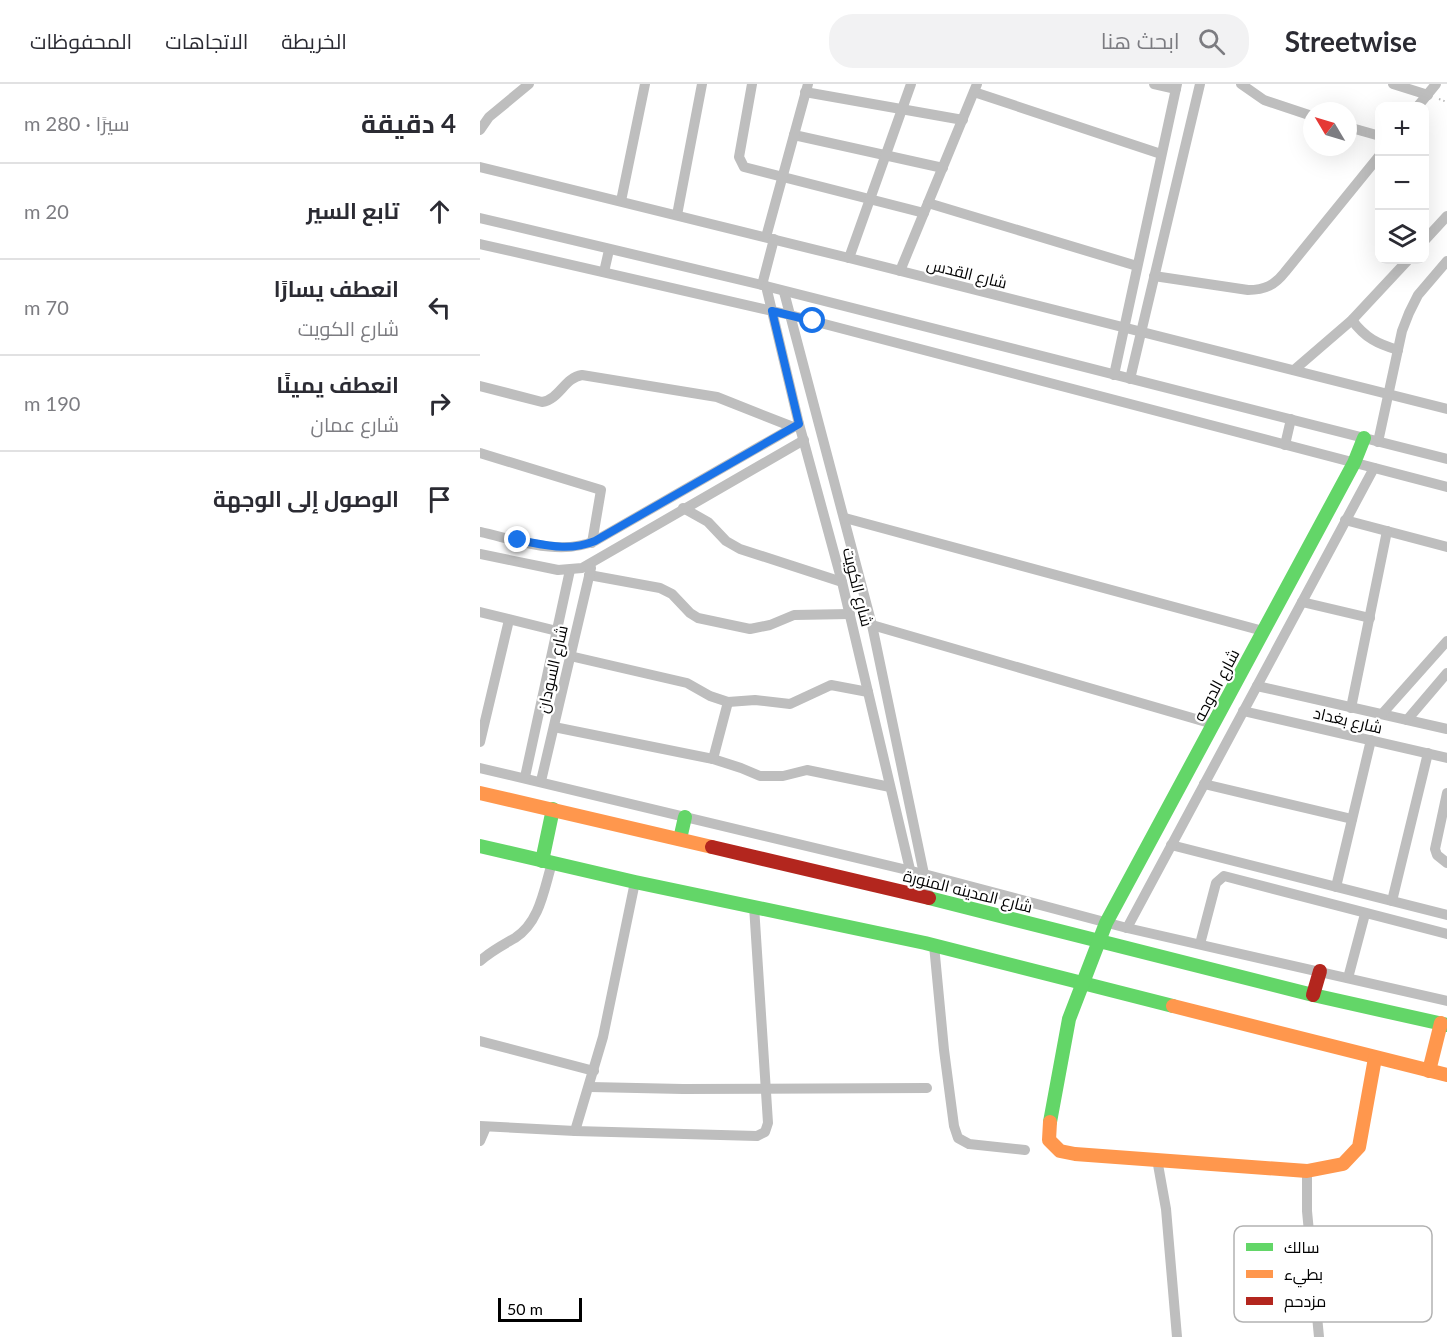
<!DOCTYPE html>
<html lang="ar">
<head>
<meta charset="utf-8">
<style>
  body { margin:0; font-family:Lato,Cairo,sans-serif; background:#f2f2f3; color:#2b2b33; direction:rtl }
  .controls { position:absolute; right:18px; top:18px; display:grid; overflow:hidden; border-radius:12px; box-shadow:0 6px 24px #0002 }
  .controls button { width:54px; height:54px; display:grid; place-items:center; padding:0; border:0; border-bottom:2px solid #e1e1e2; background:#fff; color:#2b2b33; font:30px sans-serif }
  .compass { position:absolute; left:823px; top:18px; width:54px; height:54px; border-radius:50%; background:#fff; box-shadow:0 6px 24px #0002; rotate:308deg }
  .scale { position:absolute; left:18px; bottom:15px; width:84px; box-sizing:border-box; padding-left:6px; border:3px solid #000; border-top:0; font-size:16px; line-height:21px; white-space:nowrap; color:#000; -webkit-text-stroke:4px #fff; paint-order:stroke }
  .stop { position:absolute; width:18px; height:18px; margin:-14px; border:4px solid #1a73e8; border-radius:50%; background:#fff }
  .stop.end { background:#1a73e8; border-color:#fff; box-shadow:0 2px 6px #0008 }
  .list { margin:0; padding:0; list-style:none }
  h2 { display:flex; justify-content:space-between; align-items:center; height:78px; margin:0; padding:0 24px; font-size:26px }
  h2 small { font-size:20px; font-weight:400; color:#7c7c81 }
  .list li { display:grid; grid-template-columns:39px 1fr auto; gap:18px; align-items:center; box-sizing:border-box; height:96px; padding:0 24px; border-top:2px solid #e1e1e2 }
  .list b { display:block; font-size:22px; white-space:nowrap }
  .list p { margin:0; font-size:20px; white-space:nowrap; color:#7c7c81 }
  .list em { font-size:20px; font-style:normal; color:#7c7c81 }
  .icon { flex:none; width:33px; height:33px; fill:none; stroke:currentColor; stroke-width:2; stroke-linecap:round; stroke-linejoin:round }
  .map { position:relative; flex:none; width:967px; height:1253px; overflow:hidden; direction:ltr }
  header { display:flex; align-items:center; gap:36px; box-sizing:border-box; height:84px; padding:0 30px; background:#fff; border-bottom:2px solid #e1e1e2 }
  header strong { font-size:28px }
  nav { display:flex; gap:33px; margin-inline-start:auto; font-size:21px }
  .search { width:420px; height:54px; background:#f2f2f3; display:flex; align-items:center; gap:15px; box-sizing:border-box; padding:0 21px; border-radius:24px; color:#7c7c81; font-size:22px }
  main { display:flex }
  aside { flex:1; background:#fff }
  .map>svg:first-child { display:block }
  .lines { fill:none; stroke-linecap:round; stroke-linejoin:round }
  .path { stroke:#b9b9b9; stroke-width:2; stroke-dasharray:1.5 3; stroke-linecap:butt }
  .street { stroke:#bebebe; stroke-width:10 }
  .fast { stroke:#63d668; stroke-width:14 }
  .slow { stroke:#ff974d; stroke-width:14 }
  .jam { stroke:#b3261e; stroke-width:14 }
  .route { stroke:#1a73e8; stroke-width:8 }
  .labels { text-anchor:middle; stroke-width:4.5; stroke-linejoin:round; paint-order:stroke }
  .street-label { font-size:16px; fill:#000; stroke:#fff }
  .key { fill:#fff; stroke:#b2b2b2; stroke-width:1.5 }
  .key-label { font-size:16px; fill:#000 }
</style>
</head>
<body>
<header>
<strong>Streetwise</strong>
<div class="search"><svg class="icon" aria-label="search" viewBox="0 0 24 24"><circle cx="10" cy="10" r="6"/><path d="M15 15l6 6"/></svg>ابحث هنا</div>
<nav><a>الخريطة</a><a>الاتجاهات</a><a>المحفوظات</a></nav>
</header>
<main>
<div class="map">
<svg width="967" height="1253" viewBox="0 0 967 1253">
  <rect width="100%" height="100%" fill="#fff"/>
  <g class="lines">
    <polyline class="path" points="959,15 967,18"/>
    <g class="street">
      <polyline points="272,0 259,73 264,83 444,129"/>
      <polyline points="674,0 696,5"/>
      <polyline points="761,0 784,16 832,32"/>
      <polyline points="913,0 948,11"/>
      <polyline points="325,8 483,36"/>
      <polyline points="494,8 681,70"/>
      <polyline points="938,22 956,0"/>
      <polyline points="868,43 900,52"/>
      <polyline points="0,46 9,33 49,0"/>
      <polyline points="314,51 463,84"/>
      <polyline points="0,83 369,174 967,325"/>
      <polyline points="141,117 165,0"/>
      <polyline points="448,119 657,182"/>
      <polyline points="197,131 222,0"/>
      <polyline points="0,134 282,201 967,375"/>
      <polyline points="286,153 328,0"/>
      <polyline points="944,157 967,132"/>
      <polyline points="0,160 310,231 967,403"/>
      <polyline points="369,174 431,0"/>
      <polyline points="420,187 497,0"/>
      <polyline points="124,188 129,166"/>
      <path d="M 674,192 L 768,206 C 785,206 795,201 805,188 L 900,71"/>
      <polyline points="282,201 294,155"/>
      <polyline points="286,202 319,340 362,498 436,811"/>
      <polyline points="304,208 392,541 449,814"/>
      <path d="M 872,236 C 885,254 898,260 918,266"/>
      <polyline points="814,286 872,236 928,176"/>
      <polyline points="634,291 697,0"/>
      <polyline points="650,295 720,0"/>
      <path d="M 0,302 L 62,318 C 80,315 84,294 102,291 L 237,313 L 313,343"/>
      <polyline points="898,358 922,247 929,229 938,211 967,177"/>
      <polyline points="805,361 811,335"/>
      <polyline points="0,369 121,406 112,459"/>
      <polyline points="203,424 228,438 246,457 260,465 362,498"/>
      <polyline points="365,434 783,547"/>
      <polyline points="865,436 967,463"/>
      <path d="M 0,448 C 37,456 79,472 115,457 L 319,340"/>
      <polyline points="0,470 78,486 102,484 324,356"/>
      <polyline points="109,491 180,504 192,510 210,529 218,534 270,545 290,541 314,531 370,530"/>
      <polyline points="822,518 890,534"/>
      <polyline points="0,528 77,547"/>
      <polyline points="392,541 733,640"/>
      <polyline points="90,572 207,599 230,612 248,618 275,616 310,620 351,601 388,608"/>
      <polyline points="777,602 967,645"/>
      <polyline points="871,624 907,447"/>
      <polyline points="763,627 967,674"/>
      <polyline points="902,630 967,557"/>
      <polyline points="927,636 967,589"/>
      <polyline points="74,643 233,675 261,684 280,692 303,692 327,686 410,703"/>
      <polyline points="0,658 29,536"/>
      <polyline points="233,675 248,618"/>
      <polyline points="0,684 444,790 647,844 967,917"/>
      <polyline points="45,693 90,486"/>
      <polyline points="61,697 111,484"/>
      <polyline points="724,700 872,735"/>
      <polyline points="967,709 955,765 957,771 967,779"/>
      <polyline points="691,761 967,831"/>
      <polyline points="856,803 891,656"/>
      <polyline points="912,817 948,669"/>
      <polyline points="647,844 894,384"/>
      <polyline points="720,860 736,799 744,792 967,850"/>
      <polyline points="454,861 464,966 474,1042 478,1054 489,1060 545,1066"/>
      <path d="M 0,877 C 11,867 23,861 35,854 C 60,838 64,805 72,779"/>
      <polyline points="868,894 885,830"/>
      <polyline points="0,957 114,987"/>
      <polyline points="110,1003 203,1005 447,1004"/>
      <polyline points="0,1042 95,1047 277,1052 285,1048 288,1039 274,822"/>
      <polyline points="95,1047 123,953 155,798"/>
      <polyline points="0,1057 6,1043"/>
      <polyline points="677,1075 686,1125 697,1253"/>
      <polyline points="827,1087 827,1127 839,1253"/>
    </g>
    <g class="fast">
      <polyline points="200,755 205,733"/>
      <polyline points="0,762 155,798 445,859 693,922"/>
      <polyline points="62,777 73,725"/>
      <polyline points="449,814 833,911 967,941"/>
      <polyline points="570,1038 589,935 626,839 874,379 884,354"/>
    </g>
    <g class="slow">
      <polyline points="0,709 232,763"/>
      <polyline points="693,922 967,991"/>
      <polyline points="949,987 961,939"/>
      <polyline points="570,1038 569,1056 580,1067 595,1070 827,1087 863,1080 879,1063 895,974"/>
    </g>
    <g class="jam">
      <polyline points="232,763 449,814"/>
      <polyline points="833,911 840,887"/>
    </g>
  </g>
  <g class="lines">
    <path class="route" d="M 38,456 C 66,461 88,468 115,457 L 319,340 L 292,227 L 333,237"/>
  </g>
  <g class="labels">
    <g class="street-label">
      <text transform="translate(487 189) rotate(14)" y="6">شارع القدس</text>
      <text transform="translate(378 503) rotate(76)" y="6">شارع الكويت</text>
      <text transform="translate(72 585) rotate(-77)" y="6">شارع السودان</text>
      <text transform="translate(736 601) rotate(-62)" y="6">شارع الدوحه</text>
      <text transform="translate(868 636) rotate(13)" y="6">شارع بغداد</text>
      <text transform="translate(488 807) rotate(14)" y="6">شارع المدينه المنورة</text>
    </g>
  </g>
  <rect x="754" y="1142" width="198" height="96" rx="9" class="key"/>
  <rect x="766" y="1159" width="27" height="8" fill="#63d668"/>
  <rect x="766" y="1186" width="27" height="8" fill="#ff974d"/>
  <rect x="766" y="1213" width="27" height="8" fill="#b3261e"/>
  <g class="key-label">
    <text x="804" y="1169">سالك</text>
    <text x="804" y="1196">بطيء</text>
    <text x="804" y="1223">مزدحم</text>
  </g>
</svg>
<div class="controls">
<button>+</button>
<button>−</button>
<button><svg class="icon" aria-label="layers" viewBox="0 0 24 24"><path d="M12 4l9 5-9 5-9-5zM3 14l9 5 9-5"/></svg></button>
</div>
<svg class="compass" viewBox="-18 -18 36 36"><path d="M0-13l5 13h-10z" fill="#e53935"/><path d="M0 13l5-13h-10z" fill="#7c7c81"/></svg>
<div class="scale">50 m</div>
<div class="stop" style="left:333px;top:237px"></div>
<div class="stop end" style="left:38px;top:456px"></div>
</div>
<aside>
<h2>4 دقيقة<small>سيرًا · 280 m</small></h2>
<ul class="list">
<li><svg class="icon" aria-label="ahead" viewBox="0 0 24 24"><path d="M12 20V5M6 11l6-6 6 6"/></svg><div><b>تابع السير</b></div><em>20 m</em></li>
<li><svg class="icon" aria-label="left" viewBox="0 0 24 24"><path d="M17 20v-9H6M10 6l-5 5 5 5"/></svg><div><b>انعطف يسارًا</b><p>شارع الكويت</p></div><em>70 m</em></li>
<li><svg class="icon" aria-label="right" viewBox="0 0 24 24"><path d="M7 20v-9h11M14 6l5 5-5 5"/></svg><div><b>انعطف يمينًا</b><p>شارع عمان</p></div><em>190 m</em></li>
<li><svg class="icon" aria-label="arrive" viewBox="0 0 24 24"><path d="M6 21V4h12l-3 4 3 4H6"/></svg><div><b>الوصول إلى الوجهة</b></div></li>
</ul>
</aside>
</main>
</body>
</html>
